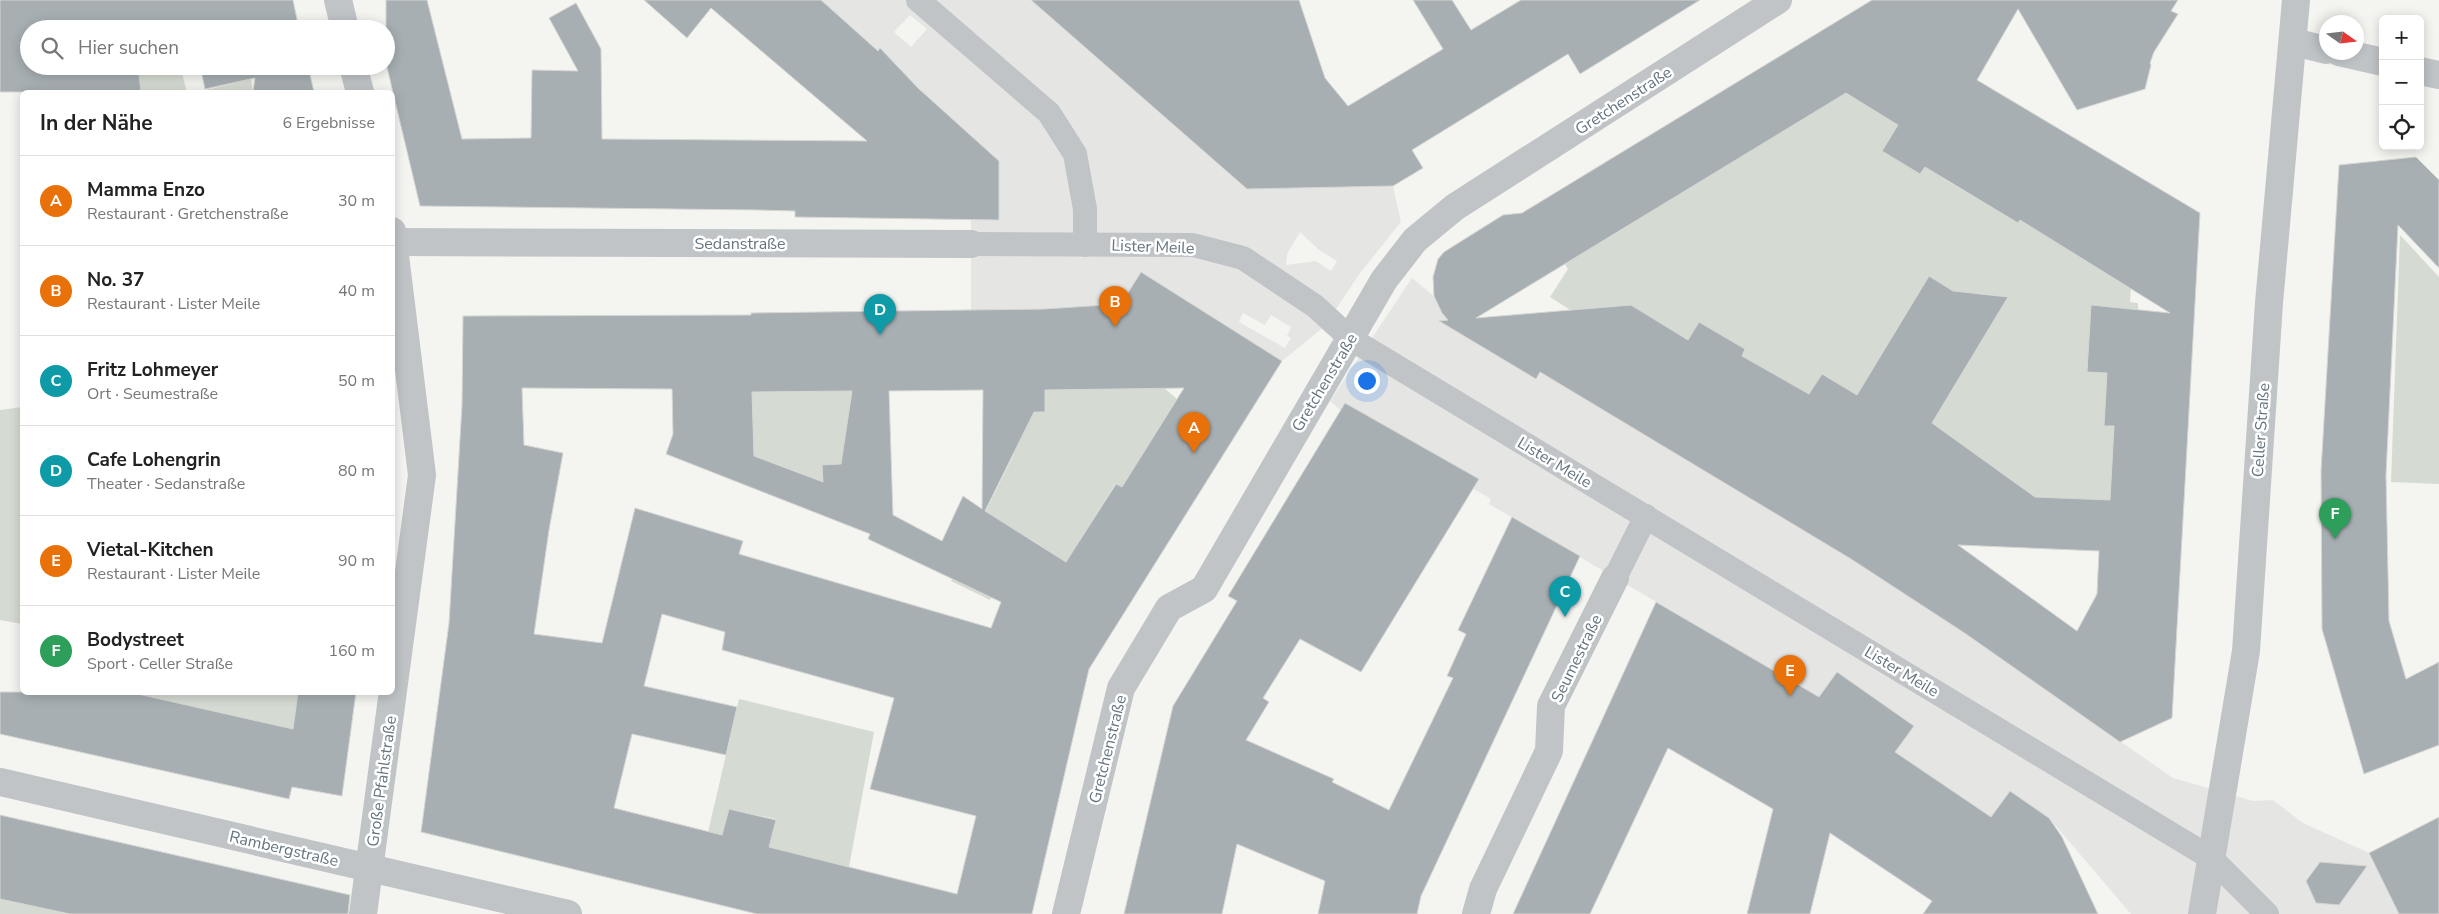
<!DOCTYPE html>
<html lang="de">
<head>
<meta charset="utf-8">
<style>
  body { margin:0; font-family:"Nunito Sans",sans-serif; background:#f2f2f2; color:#222 }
  .controls { position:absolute; right:15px; top:15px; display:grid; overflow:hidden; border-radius:8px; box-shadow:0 2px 12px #0003 }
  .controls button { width:45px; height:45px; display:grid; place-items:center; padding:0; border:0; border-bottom:1px solid #e0e0e0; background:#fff; color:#222; font:25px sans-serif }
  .compass { position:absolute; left:2319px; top:15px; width:45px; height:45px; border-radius:50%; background:#fff; box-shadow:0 2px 12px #0003; rotate:104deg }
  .you { position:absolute; left:1366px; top:380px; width:18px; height:18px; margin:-12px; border:4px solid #fff; border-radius:50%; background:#1a73e8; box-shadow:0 0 0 8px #1a73e833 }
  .badge { display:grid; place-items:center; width:32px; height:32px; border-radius:50%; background:#de5527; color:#fff; font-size:16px; font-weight:700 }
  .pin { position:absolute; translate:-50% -41px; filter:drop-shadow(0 1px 2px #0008) }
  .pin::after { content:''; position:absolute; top:26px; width:18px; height:15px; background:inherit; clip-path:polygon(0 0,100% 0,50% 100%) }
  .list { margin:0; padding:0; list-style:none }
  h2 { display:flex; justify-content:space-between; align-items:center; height:65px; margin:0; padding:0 20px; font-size:21px }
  h2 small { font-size:16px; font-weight:400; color:#767676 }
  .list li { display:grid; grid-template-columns:32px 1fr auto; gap:15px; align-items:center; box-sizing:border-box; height:90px; padding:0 20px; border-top:1px solid #e0e0e0 }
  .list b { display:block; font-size:19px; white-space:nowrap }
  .list p { margin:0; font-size:16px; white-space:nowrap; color:#767676 }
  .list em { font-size:16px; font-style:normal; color:#767676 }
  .icon { flex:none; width:28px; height:28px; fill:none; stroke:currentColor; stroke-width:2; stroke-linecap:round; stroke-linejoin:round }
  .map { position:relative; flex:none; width:2439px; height:914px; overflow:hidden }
  .search { position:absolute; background:#fff; box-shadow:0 2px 12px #0003; left:20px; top:20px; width:375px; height:55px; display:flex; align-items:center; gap:12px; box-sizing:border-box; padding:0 18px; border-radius:28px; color:#767676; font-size:19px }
  .panel { position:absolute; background:#fff; box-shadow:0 2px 12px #0003; left:20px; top:90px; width:375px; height:605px; border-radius:8px }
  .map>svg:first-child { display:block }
  .built { fill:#e5e6e4; fill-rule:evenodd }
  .green { fill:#d5dbd2 }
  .building { fill:#a7afb3; stroke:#d6d6d3; fill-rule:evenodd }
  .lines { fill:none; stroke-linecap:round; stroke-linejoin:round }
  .pedestrian { stroke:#c0c4c7; stroke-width:24 }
  .minor { stroke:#c0c4c7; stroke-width:28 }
  .tertiary { stroke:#c0c4c7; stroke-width:28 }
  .labels { text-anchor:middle; stroke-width:5; stroke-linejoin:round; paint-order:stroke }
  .street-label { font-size:16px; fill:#647481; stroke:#fff }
</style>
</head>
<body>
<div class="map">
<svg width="2439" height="914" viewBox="0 0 2439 914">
  <rect width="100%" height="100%" fill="#f4f5f1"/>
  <g class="built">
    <path d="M 821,0 L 1031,0 L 1246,188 L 1393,186 L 1401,222 L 1360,273 L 1325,326 L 1282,361 L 1141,272 L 1121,304 L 1044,309 L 971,310 L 971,220 L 999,220 L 999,161 ZM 910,15 L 927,29 L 911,47 L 894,32 ZM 1300,232 L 1319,250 L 1337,261 L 1331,271 L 1316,261 L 1286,265 L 1287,254 ZM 1243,313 L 1265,325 L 1271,315 L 1291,327 L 1287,336 L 1277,330 L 1291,338 L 1285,348 L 1239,322 Z"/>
    <polygon points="1412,278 1465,322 1540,372 1851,559 1966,634 2173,778 2253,801 2273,800 2303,823 2369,853 2399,914 2131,914 2049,818 2010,791 1991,817 1895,752 1913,726 1819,697 1489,504 1491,499 1349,418 1330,401"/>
  </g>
  <g class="green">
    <polygon points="138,66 180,66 187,92 141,92"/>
    <polygon points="1880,72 1898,125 1882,151 1920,174 1931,157 1942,178 2018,223 2021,219 2132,272 2130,302 2138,303 2138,312 2091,310 2087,372 2136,375 2106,396 2104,426 2114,426 2110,508 2060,498 2038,497 2037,505 2016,504 2016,483 1976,455 1939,450 1915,373 1950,394 2008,297 1977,293 1972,303 1928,277 1857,395 1852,392 1809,394 1739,361 1745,349 1699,322 1687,342 1675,332 1630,305 1596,308 1584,325 1575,313 1550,297 1568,269 1565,264"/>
    <polygon points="251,79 253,92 198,92"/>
    <polygon points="2400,235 2439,277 2439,484 2391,482"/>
    <polygon points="1123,367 1151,377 1177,399 1122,487 1115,484 1079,542 1077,569 1029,538 990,600 951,581 1014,454 1015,411 1045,412 1045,390 1119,389"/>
    <polygon points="852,391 848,417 850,464 822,465 823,490 803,490 803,474 754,456 752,392"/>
    <polygon points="22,407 22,624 0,620 0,410"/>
    <polygon points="129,693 298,693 293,729"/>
    <polygon points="739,699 874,732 849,867 769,847 776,819 729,809 722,835 708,832"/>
    <polygon points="0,899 70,914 0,914"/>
  </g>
  <g class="building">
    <polygon points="0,0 293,0 299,29 29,29 29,66 138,66 141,92 0,92"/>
    <polygon points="386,0 427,0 462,139 531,138 532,70 578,71 549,18 576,3 601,49 602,139 867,141 711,8 687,38 644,0 821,0 878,51 880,48 918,88 999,161 999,220 795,217 795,211 757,210 420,206 386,63"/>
    <polygon points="1031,0 1299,0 1325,78 1348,106 1443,49 1413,0 1452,0 1471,30 1521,0 1700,0 1580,74 1568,54 1412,150 1423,168 1393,186 1247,189"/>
    <path d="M 1872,0 L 2178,0 L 2171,11 L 2178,14 L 2154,52 L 2150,63 L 2151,65 L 2145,89 L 2077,110 L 2018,9 L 1977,80 L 2200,213 L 2172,718 L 2120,742 L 1966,634 L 1851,559 L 1540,372 L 1536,379 L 1439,321 L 1448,320 L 1442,313 L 1434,296 L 1433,277 L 1438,259 L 1444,252 L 1503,215 L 1522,213 ZM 1846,93 L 1898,125 L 1882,151 L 1920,174 L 1925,167 L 2018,223 L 2020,220 L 2170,313 L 2091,305 L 2087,372 L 2107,373 L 2104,426 L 2114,426 L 2110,500 L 2035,497 L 1932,423 L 2008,297 L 1953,291 L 1929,276 L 1857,395 L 1822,374 L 1809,394 L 1742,356 L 1745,349 L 1699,322 L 1688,340 L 1631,305 L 1476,318 ZM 1958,545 L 2099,551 L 2097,594 L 2077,631 Z"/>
    <polygon points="200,66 308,66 314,92 253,92 255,78 205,89"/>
    <polygon points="2416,157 2439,180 2439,268 2398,225 2386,475 2389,621 2406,679 2439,662 2439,745 2364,774 2322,629 2321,471 2339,165"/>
    <path d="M 1141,272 L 1282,361 L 1089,669 L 1032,914 L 757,914 L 421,832 L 449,623 L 462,405 L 463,316 L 751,315 L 751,313 L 1044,309 L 1121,304 ZM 522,388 L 672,389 L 673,434 L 666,454 L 870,534 L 868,539 L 1001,602 L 991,628 L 739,554 L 743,541 L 635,508 L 602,643 L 534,634 L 549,530 L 563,453 L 524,445 ZM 1184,388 L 1122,487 L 1116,484 L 1066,562 L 985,511 L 1034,412 L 1045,412 L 1045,390 ZM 983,390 L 982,509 L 963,496 L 942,541 L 893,515 L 889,391 ZM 852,391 L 841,464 L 822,465 L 823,482 L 754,456 L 752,392 ZM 662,614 L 725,632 L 722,650 L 894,698 L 870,789 L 976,816 L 957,894 L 769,847 L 776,820 L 729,809 L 722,835 L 614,808 L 632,734 L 726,755 L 737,707 L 644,686 Z"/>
    <polygon points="1345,403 1479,479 1361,672 1300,639 1263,698 1269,702 1246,740 1334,779 1332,782 1389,810 1453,678 1447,676 1466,634 1458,630 1512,517 1580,556 1421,896 1417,914 1318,914 1325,881 1237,844 1222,914 1124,914 1173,706 1237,601 1228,596"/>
    <polygon points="1656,602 1819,697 1837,672 1914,726 1895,752 1991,817 2010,791 2049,818 2062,837 2098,914 1923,914 1932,901 1830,833 1810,914 1747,914 1773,809 1668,748 1590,914 1513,914"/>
    <polygon points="0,692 129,692 293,729 298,692 356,692 342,796 292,787 289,799 0,734"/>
    <polygon points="0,815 350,895 348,914 70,914 0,899"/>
    <polygon points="2439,817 2439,914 2399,914 2369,853"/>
    <polygon points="2320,862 2367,866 2339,905 2316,903 2306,881"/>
  </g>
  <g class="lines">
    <g class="pedestrian">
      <polyline points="918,0 1049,113 1075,154 1085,209 1085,245"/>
      <polyline points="971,244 1193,245 1243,258 1315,306 1351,339 2211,858 2267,914"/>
      <polyline points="1615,578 1646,516"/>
    </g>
    <g class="minor">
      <polyline points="338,0 345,29"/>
      <polyline points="2294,42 2326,50"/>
      <polyline points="2339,52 2383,62"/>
      <polyline points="353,66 360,92"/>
      <polyline points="2420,71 2439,75"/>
      <polyline points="395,242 971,244"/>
      <polyline points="0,782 568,914"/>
      <polyline points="363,914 422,475 392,231"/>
      <polyline points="1066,914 1121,688 1169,608 1204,589 1384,280 1415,240 1455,207 1778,0"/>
      <polyline points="1476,914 1483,889 1549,751 1551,706 1615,578"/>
    </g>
    <polyline class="tertiary" points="2202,914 2246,651 2269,303 2296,0"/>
  </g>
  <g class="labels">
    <g class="street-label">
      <text transform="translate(1623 100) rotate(-33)" y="6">Gretchenstraße</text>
      <text x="740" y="249">Sedanstraße</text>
      <text transform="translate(1153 246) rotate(2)" y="6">Lister Meile</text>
      <text transform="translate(1324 382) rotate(-59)" y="6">Gretchenstraße</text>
      <text transform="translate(2260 430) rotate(-86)" y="6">Celler Straße</text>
      <text transform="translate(1555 462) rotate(31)" y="6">Lister Meile</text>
      <text transform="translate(1576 658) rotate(-64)" y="6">Seumestraße</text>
      <text transform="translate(1902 671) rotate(31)" y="6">Lister Meile</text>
      <text transform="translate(1107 749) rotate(-76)" y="6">Gretchenstraße</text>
      <text transform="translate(381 781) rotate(-82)" y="6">Große Pfahlstraße</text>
      <text transform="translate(284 848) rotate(13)" y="6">Rambergstraße</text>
    </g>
  </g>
</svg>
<div class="controls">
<button>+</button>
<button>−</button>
<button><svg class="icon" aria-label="locate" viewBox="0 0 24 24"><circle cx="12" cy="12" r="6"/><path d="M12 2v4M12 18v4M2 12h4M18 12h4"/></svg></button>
</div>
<svg class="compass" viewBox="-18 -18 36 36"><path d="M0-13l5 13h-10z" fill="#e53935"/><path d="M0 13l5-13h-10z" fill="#767676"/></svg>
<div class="you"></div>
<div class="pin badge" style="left:1194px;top:453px;background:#e8710a">A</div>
<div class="pin badge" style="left:1115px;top:327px;background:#e8710a">B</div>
<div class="pin badge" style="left:1565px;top:617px;background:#0f9aa8">C</div>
<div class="pin badge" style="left:880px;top:335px;background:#0f9aa8">D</div>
<div class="pin badge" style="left:1790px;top:696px;background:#e8710a">E</div>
<div class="pin badge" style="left:2335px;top:539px;background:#2e9e5b">F</div>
<div class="search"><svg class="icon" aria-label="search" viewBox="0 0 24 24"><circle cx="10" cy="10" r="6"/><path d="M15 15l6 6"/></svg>Hier suchen</div>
<section class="panel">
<h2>In der Nähe<small>6 Ergebnisse</small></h2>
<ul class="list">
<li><span class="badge" style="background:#e8710a">A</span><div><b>Mamma Enzo</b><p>Restaurant · Gretchenstraße</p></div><em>30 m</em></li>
<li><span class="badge" style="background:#e8710a">B</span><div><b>No. 37</b><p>Restaurant · Lister Meile</p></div><em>40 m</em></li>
<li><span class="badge" style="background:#0f9aa8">C</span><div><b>Fritz Lohmeyer</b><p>Ort · Seumestraße</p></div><em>50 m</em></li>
<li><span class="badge" style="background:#0f9aa8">D</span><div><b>Cafe Lohengrin</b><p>Theater · Sedanstraße</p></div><em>80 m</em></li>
<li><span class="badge" style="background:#e8710a">E</span><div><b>Vietal-Kitchen</b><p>Restaurant · Lister Meile</p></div><em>90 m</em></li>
<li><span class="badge" style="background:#2e9e5b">F</span><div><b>Bodystreet</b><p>Sport · Celler Straße</p></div><em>160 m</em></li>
</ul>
</section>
</div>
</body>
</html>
